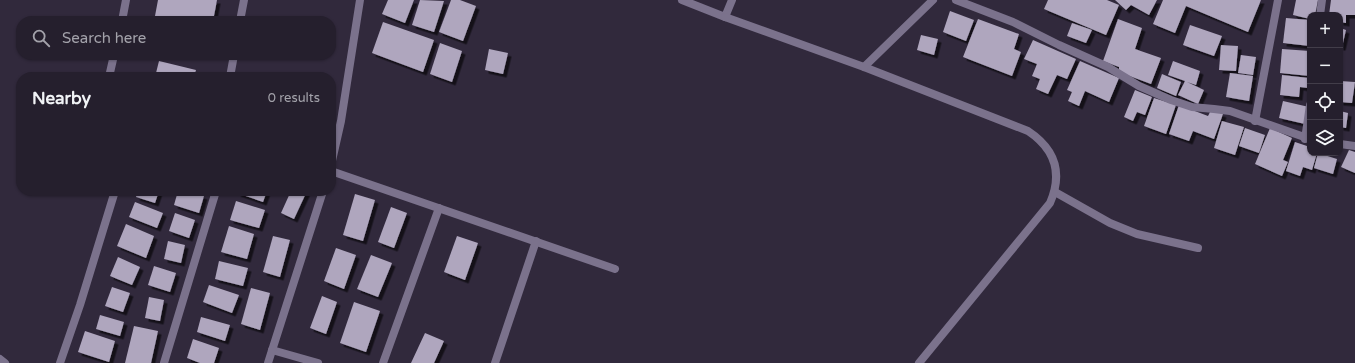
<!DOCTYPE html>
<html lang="en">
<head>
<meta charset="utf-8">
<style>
  body { margin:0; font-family:"Varela Round",sans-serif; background:#312c39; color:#f1f3f6 }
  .controls { position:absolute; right:12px; top:12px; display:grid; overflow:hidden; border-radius:8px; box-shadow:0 1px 3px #0004 }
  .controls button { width:36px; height:36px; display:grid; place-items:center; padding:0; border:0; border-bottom:1px solid #423d49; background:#251f2d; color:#f1f3f6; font:20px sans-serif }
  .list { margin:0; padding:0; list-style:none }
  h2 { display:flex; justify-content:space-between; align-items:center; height:52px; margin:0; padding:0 16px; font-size:17px }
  h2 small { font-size:13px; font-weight:400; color:#a3a2aa }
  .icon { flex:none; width:22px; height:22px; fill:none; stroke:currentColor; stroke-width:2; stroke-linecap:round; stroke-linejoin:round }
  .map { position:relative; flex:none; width:1355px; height:363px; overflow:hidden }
  .search { position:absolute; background:#251f2d; box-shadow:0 1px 3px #0004; left:16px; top:16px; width:320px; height:44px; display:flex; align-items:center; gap:10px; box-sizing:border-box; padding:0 14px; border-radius:16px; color:#a3a2aa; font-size:15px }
  .panel { position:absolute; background:#251f2d; box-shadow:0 1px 3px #0004; left:16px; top:72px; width:320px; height:124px; border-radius:16px }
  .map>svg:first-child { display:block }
  .building { fill:#afa6be; filter:url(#shadow) }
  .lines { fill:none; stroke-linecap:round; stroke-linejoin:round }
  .lane { stroke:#7b728c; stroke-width:8 }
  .street { stroke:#7b728c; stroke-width:8 }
</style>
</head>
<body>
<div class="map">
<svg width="1355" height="363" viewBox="0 0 1355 363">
  <defs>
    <filter id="shadow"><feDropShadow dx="3.5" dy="3.5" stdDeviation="0" flood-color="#0009"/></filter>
  </defs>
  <rect width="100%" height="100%" fill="#31293c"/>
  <g class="building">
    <polygon points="158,0 217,0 213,21 180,21 155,16"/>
    <polygon points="388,0 414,0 405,23 382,14"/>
    <polygon points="420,0 444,1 434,32 412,25"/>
    <polygon points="451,0 460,0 476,6 463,41 439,32"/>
    <polygon points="1048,0 1107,0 1119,5 1106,35 1044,9"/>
    <polygon points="1115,0 1157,0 1149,15 1131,5 1126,10"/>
    <polygon points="1163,0 1261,0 1248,32 1186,6 1175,33 1153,24"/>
    <polygon points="1296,0 1318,0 1315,15 1310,15 1310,19 1293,15"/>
    <polygon points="1331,0 1355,0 1355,15 1346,15 1346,23 1340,22 1340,15 1329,15"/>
    <polygon points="950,11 974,20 966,41 943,32"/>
    <polygon points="1286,18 1310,20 1310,46 1283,43"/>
    <polygon points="978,19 1019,34 1014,49 1021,52 1012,76 963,57"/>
    <polygon points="1118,19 1142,28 1135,49 1161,58 1151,84 1119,72 1119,67 1103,61"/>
    <polygon points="383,22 434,40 423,72 372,53"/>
    <polygon points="1072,23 1092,30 1086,43 1067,36"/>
    <polygon points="1190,25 1222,36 1214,56 1183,45"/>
    <polygon points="1340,28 1346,30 1342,47 1340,47"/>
    <polygon points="921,35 938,39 934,55 917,50"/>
    <polygon points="1033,40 1076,59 1067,79 1057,75 1048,94 1036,89 1040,79 1032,76 1037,64 1024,59"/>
    <polygon points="440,43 462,51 452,82 430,74"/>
    <polygon points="1221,45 1238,46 1236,71 1219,70"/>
    <polygon points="489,49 508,53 503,74 485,70"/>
    <polygon points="1282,49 1310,51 1310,76 1280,73"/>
    <polygon points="1241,55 1256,57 1253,75 1238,73"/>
    <polygon points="159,61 196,70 194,77 155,77"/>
    <polygon points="1080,61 1119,78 1109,102 1085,91 1079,106 1068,101 1072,92 1067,90"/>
    <polygon points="1173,61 1200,71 1196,85 1187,82 1204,90 1198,104 1178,95 1185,81 1168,75"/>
    <polygon points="1230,73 1253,76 1249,101 1226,97"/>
    <polygon points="1162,74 1181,82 1176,96 1157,88"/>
    <polygon points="1282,75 1309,78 1308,88 1300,87 1299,97 1280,95"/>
    <polygon points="1340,81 1355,82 1352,103 1340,102"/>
    <polygon points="1135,90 1152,97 1145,115 1137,112 1133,121 1124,117"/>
    <polygon points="1154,98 1176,105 1166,134 1144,126"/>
    <polygon points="1283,101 1309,107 1305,124 1279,118"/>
    <polygon points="1179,105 1208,116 1211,110 1223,114 1214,139 1193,131 1189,141 1169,134"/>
    <polygon points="1340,111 1348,113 1346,128 1340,127"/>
    <polygon points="1222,121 1244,127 1235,155 1214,148"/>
    <polygon points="1245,128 1265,135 1259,153 1239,146"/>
    <polygon points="1270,128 1292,138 1283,160 1288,162 1282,176 1255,164"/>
    <polygon points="1295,142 1310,147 1310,153 1317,153 1312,170 1303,167 1300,176 1286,171"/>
    <polygon points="1349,150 1355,152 1355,173 1341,167"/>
    <polygon points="1318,153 1337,159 1333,174 1314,168"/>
    <polygon points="138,191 159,191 155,203 136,197"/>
    <polygon points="178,191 187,191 204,196 199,213 174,205"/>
    <polygon points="238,191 267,191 263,202 237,193"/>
    <polygon points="291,191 307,191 294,219 281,213"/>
    <polygon points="355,194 375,200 363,241 343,235"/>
    <polygon points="236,201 265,210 259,228 230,220"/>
    <polygon points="135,202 163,213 157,228 129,217"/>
    <polygon points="391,207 407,213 394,248 378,242"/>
    <polygon points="175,213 195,220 189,238 169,231"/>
    <polygon points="126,224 154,236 146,258 117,246"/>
    <polygon points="229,226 254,234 247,259 221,252"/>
    <polygon points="273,236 290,240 280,277 263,272"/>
    <polygon points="457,236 478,243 465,280 444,272"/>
    <polygon points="168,241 185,245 181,263 164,259"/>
    <polygon points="336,248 356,255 344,289 324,281"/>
    <polygon points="371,255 392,263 378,297 357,289"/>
    <polygon points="118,257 140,267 132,285 110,276"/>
    <polygon points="219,261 248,268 243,286 215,279"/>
    <polygon points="154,266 176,273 170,292 148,285"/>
    <polygon points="209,285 239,295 232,313 203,302"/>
    <polygon points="112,287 130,293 123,312 105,306"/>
    <polygon points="251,288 270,293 260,330 241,324"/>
    <polygon points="322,296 337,302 326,334 310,328"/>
    <polygon points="149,297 164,300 160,321 145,318"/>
    <polygon points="354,302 380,311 366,352 340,343"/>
    <polygon points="100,315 124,322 120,336 96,329"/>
    <polygon points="201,317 230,325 225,341 197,332"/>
    <polygon points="134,326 158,331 151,363 125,363"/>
    <polygon points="85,331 115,341 109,362 78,352"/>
    <polygon points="425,333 444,341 434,363 411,363"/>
    <polygon points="193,339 219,348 214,363 200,363 187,358"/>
  </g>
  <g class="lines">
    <polyline class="lane" points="1055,192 1110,223 1137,234 1198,248"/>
    <g class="street">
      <polyline points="682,0 725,17 732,0"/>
      <polyline points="956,0 1013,22 1059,45 1108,67 1139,86 1171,100 1192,107 1214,109 1230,111 1310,139"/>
      <polyline points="1320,15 1322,0"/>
      <path d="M 725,17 L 864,67 L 1028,131 C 1055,149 1063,173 1050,203 L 919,363"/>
      <polyline points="122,21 126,0"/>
      <polyline points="240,21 244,0"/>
      <polyline points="864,67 933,0"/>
      <polyline points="109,77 114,55"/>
      <polyline points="230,77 234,55"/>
      <polyline points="1255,121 1278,0"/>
      <polyline points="1305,139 1310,105"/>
      <polyline points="1340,144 1355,146"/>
      <polyline points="331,165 341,121 360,0"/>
      <polyline points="331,171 615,269"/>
      <polyline points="272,350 318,363"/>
      <polyline points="0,359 5,363"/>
      <polyline points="60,363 80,305 115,191"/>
      <polyline points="164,363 216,191"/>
      <polyline points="268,363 323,191"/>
      <polyline points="383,363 439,208"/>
      <polyline points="495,363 536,241"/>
    </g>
  </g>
</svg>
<div class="controls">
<button>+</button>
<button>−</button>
<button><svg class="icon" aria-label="locate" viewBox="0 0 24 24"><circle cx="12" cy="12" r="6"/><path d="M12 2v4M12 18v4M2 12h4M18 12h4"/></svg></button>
<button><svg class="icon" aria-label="layers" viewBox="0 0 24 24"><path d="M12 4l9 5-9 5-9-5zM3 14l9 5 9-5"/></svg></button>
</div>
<div class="search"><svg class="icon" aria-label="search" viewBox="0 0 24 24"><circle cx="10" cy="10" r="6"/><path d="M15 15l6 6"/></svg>Search here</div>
<section class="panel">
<h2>Nearby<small>0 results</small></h2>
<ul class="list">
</ul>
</section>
</div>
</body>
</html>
